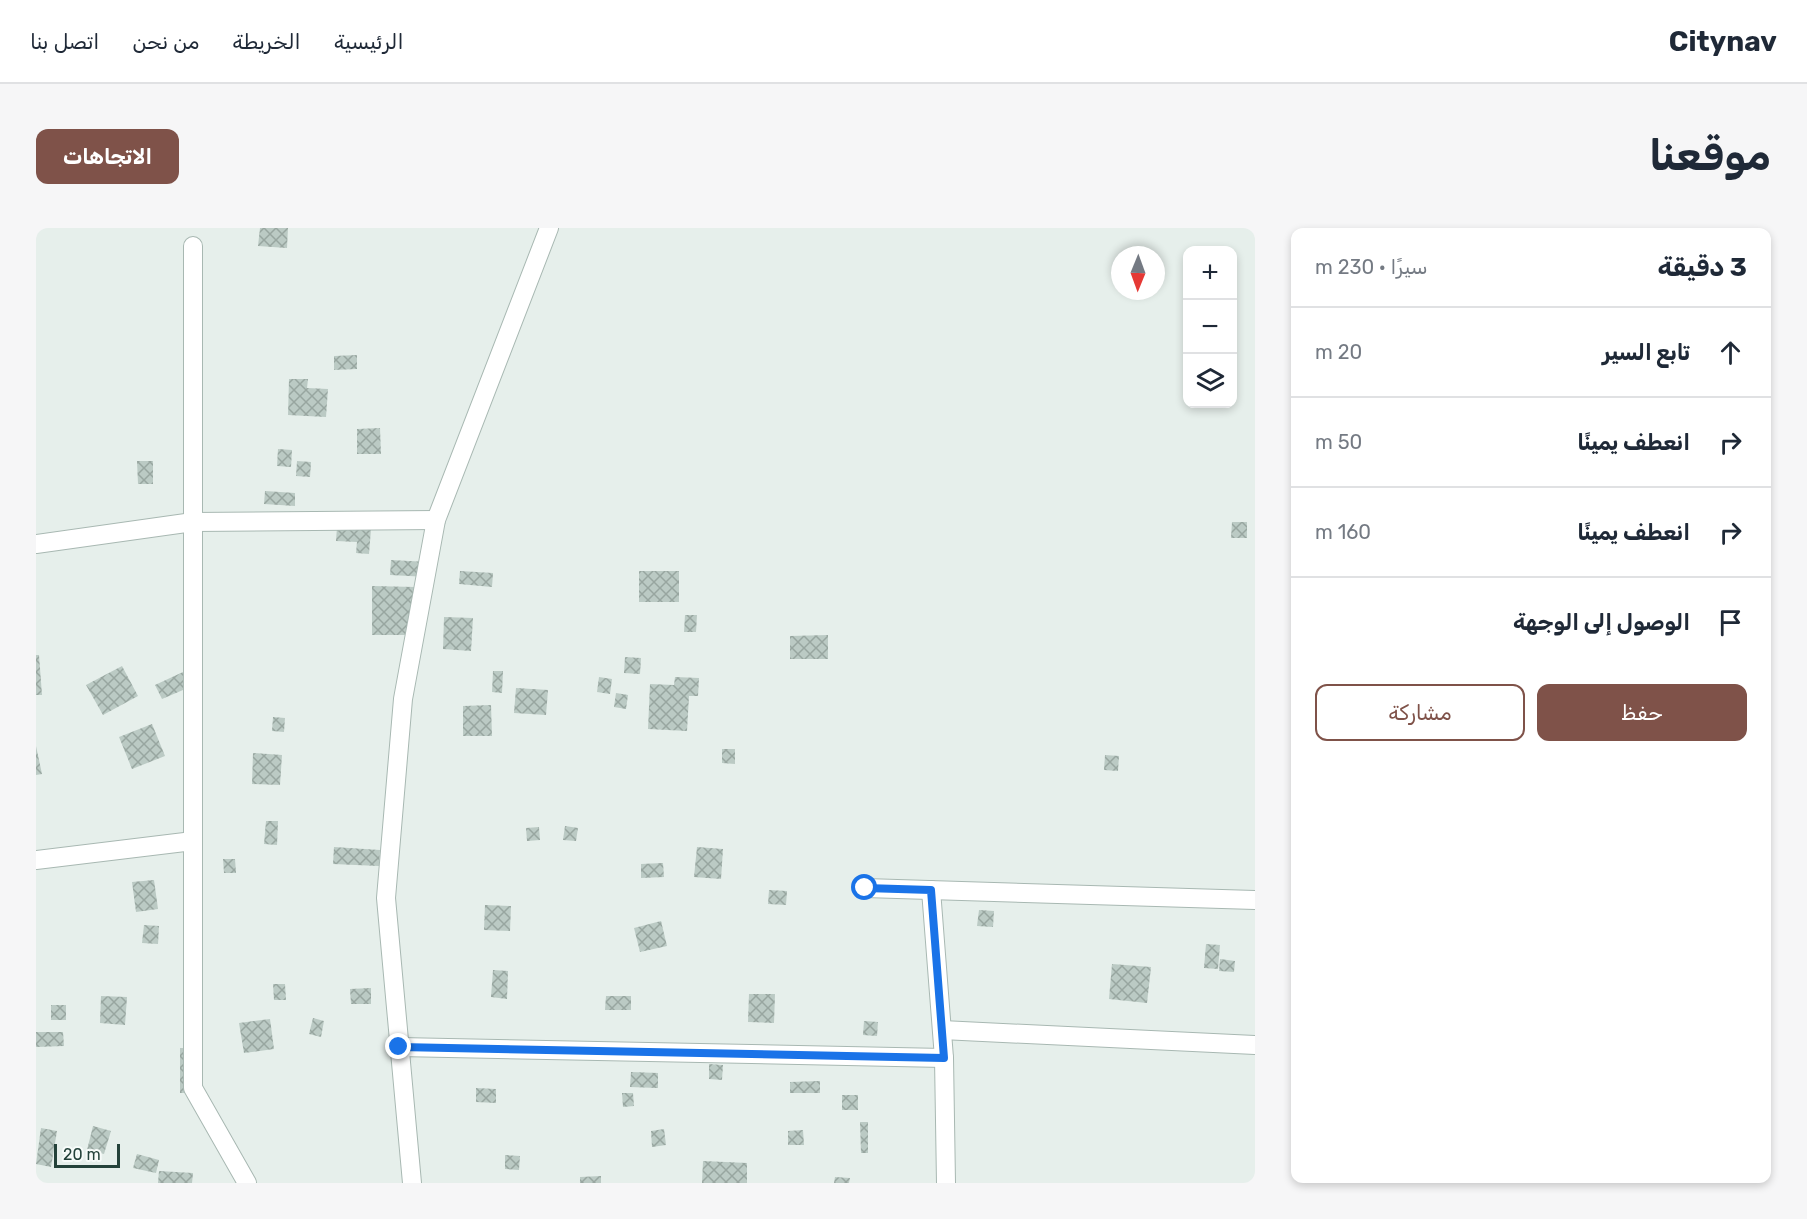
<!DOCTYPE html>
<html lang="ar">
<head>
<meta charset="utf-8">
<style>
  body { margin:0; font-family:Rubik,"Noto Sans Arabic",sans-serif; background:#f6f6f7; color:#1f2937; direction:rtl }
  .controls { position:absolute; right:18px; top:18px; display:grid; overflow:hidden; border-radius:12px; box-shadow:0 3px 9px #0003 }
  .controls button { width:54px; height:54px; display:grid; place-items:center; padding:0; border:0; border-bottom:2px solid #e0e1e3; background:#fff; color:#1f2937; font:30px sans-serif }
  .compass { position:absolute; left:1075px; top:18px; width:54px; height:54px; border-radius:50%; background:#fff; box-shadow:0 3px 9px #0003; rotate:181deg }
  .scale { position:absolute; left:18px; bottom:15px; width:66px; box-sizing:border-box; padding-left:6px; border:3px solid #24423a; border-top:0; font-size:16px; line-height:21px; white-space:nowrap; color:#24423a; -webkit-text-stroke:4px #f7fbf9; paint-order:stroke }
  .stop { position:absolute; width:18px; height:18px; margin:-14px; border:4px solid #1a73e8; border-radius:50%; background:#fff }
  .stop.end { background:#1a73e8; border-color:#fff; box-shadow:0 2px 6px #0008 }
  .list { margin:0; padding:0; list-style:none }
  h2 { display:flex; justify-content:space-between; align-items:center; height:78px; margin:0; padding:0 24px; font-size:26px }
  h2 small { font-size:20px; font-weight:400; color:#747a83 }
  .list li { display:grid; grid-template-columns:39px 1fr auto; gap:18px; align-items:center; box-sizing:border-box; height:90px; padding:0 24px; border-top:2px solid #e0e1e3 }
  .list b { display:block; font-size:22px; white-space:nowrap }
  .list em { font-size:20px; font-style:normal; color:#747a83 }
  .actions { display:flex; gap:12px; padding:18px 24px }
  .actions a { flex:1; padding:14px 0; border:2px solid #7f5249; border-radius:12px; text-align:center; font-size:21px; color:#7f5249 }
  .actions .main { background:#7f5249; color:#fff }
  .icon { flex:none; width:33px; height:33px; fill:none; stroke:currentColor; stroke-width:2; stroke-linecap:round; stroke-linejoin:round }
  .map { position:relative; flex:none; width:1219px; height:955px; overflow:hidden; direction:ltr; border-radius:12px }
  header { display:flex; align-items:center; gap:36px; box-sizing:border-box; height:84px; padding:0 30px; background:#fff; border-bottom:2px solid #e0e1e3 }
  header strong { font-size:28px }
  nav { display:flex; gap:33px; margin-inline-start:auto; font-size:21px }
  .intro { display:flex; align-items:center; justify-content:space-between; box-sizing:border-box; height:144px; padding:0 36px }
  h1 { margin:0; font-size:42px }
  .button { padding:15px 27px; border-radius:12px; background:#7f5249; color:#fff; font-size:21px; font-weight:700 }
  main { display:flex; gap:36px; padding:0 36px }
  aside { flex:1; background:#fff; border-radius:12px; box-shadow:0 3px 9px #0003 }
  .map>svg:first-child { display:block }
  .building { fill:url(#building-cross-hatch) }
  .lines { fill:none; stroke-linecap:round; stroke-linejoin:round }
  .street-casing { stroke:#a8b8b2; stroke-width:20 }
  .street { stroke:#fff; stroke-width:18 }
  .route { stroke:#1a73e8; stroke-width:8 }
</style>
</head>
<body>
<header>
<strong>Citynav</strong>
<nav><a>الرئيسية</a><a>الخريطة</a><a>من نحن</a><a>اتصل بنا</a></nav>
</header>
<div class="intro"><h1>موقعنا</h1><a class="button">الاتجاهات</a></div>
<main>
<aside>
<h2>3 دقيقة<small>سيرًا · 230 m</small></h2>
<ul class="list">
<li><svg class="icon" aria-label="ahead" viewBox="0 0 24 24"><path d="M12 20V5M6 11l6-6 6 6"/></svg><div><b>تابع السير</b></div><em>20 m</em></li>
<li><svg class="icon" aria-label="right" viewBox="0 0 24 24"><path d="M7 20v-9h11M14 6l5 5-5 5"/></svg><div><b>انعطف يمينًا</b></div><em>50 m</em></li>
<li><svg class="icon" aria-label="right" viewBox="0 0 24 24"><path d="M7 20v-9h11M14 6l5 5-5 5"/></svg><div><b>انعطف يمينًا</b></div><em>160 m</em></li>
<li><svg class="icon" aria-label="arrive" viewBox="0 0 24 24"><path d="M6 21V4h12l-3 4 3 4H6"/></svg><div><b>الوصول إلى الوجهة</b></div></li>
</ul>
<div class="actions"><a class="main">حفظ</a><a>مشاركة</a></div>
</aside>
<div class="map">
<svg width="1219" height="955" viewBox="0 0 1219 955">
  <defs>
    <pattern id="building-cross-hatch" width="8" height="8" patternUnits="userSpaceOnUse" patternTransform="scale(1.5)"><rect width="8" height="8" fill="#bbcac4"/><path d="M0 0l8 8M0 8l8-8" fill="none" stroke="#98a6a0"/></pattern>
  </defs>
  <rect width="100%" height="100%" fill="#e6efeb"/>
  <g class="building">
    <polygon points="224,0 252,0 251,20 222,18"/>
    <polygon points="321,127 321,141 298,142 298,128"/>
    <polygon points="253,151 272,151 271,160 292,161 290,189 252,187"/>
    <polygon points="344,200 345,226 321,226 321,201"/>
    <polygon points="242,221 256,222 255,239 241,238"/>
    <polygon points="101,233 117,233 117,256 102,256"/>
    <polygon points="261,233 275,234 274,249 260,248"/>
    <polygon points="229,263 259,265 259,278 228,276"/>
    <polygon points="1196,294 1211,294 1211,310 1195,310"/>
    <polygon points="301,299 335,301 333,326 320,325 321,314 300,313"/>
    <polygon points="355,332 392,334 392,349 354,347"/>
    <polygon points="424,343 457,345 456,359 423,356"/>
    <rect x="603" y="343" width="40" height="31"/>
    <polygon points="336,358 379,359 379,407 336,407"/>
    <polygon points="649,387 661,387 660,404 648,404"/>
    <polygon points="408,389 437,390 435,423 407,421"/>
    <polygon points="792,407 792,431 754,431 754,408"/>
    <polygon points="0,427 3,427 6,467 0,467"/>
    <polygon points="589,429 605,430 604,446 588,445"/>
    <polygon points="86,438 102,468 67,487 50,457"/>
    <polygon points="457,443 467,443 466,465 456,464"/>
    <polygon points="147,444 154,459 126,471 119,457"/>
    <polygon points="563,449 576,451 574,466 561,464"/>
    <polygon points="639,449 663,450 662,468 653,468 651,503 612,501 614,456 638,457"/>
    <polygon points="480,460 512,462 510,487 478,485"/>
    <polygon points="580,465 592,467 590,481 578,479"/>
    <polygon points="455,477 456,508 427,508 427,478"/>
    <polygon points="237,489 249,490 248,504 236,503"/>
    <polygon points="116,496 129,528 96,541 83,509"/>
    <polygon points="0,518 6,546 0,547"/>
    <polygon points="686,521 699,521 699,536 686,535"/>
    <polygon points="217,525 246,527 244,557 216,556"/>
    <polygon points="1069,527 1083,528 1082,543 1068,542"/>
    <polygon points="230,593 242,593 241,617 228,616"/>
    <polygon points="529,598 542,600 540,613 527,612"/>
    <polygon points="503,599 504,612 491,613 490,600"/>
    <polygon points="298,619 344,622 343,638 297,636"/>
    <polygon points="661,619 687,621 685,651 658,649"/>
    <polygon points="187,631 199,631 200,645 188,645"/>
    <polygon points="627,635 628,649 605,650 605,636"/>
    <polygon points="118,652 122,681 100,684 96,654"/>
    <polygon points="733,662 751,663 750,677 732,676"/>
    <polygon points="449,677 475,678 474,703 448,702"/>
    <polygon points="943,682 958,683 957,699 941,698"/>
    <polygon points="625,693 631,718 604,724 598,700"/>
    <polygon points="108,697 123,698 122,716 106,715"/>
    <polygon points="1170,716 1184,717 1182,741 1168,740"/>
    <polygon points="1184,731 1199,733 1198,744 1183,743"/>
    <polygon points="1076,736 1115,739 1111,775 1073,771"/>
    <polygon points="457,742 472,743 471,771 455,769"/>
    <polygon points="237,756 249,756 250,772 238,772"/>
    <polygon points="335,760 335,776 315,776 314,761"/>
    <polygon points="713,766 739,766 738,795 712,794"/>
    <polygon points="65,768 91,769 89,797 64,795"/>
    <polygon points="570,768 595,768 595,782 569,782"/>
    <rect x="15" y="777" width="15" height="15"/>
    <polygon points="277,790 288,793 285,809 273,806"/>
    <polygon points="234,791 238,821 208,825 203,795"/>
    <polygon points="828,793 842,794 841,808 827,807"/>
    <polygon points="0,804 27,804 28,818 0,819"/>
    <polygon points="144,820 162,820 163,865 144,865"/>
    <polygon points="673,836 687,837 686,852 673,851"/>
    <polygon points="595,844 622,845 622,860 594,859"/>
    <polygon points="784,853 784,865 754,865 754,854"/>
    <polygon points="440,860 460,861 460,875 440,874"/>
    <polygon points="586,865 597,865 598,878 587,879"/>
    <rect x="806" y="867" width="16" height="15"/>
    <polygon points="824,894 832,894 832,925 825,925"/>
    <polygon points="57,898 75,903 68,926 51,922"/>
    <polygon points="5,900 21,903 15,939 0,936"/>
    <polygon points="628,901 630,917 616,919 615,903"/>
    <polygon points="767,902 768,917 752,917 752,903"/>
    <polygon points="101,926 123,932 120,945 97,940"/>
    <polygon points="469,927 484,928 483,942 469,941"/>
    <polygon points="667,933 711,935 711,955 666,955"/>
    <polygon points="123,943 157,945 156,955 122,955"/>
    <polygon points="565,948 565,955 544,955 544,949"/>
    <polygon points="799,949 814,950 813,955 798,955"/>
  </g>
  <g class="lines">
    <defs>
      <g id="street">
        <polyline points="157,18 157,860 211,955"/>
        <polyline points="0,316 157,294 400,292"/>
        <polyline points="0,632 157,613"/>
        <polyline points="829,660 1219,672"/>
        <polyline points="895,662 908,830 910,955"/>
        <polyline points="906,802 1219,817"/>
        <polyline points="363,819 908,830"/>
        <polyline points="376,955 350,670 367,471 400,292 513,0"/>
      </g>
    </defs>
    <use href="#street" class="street-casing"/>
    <use href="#street" class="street"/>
  </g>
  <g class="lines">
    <polyline class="route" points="363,819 908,830 895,662 829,660"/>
  </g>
</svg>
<div class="controls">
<button>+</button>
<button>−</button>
<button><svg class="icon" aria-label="layers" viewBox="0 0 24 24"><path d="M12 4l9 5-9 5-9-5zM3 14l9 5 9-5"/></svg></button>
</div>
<svg class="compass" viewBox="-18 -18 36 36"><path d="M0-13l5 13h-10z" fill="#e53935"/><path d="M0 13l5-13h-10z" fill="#747a83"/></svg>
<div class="scale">20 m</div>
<div class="stop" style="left:829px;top:660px"></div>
<div class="stop end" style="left:363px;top:819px"></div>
</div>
</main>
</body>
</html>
